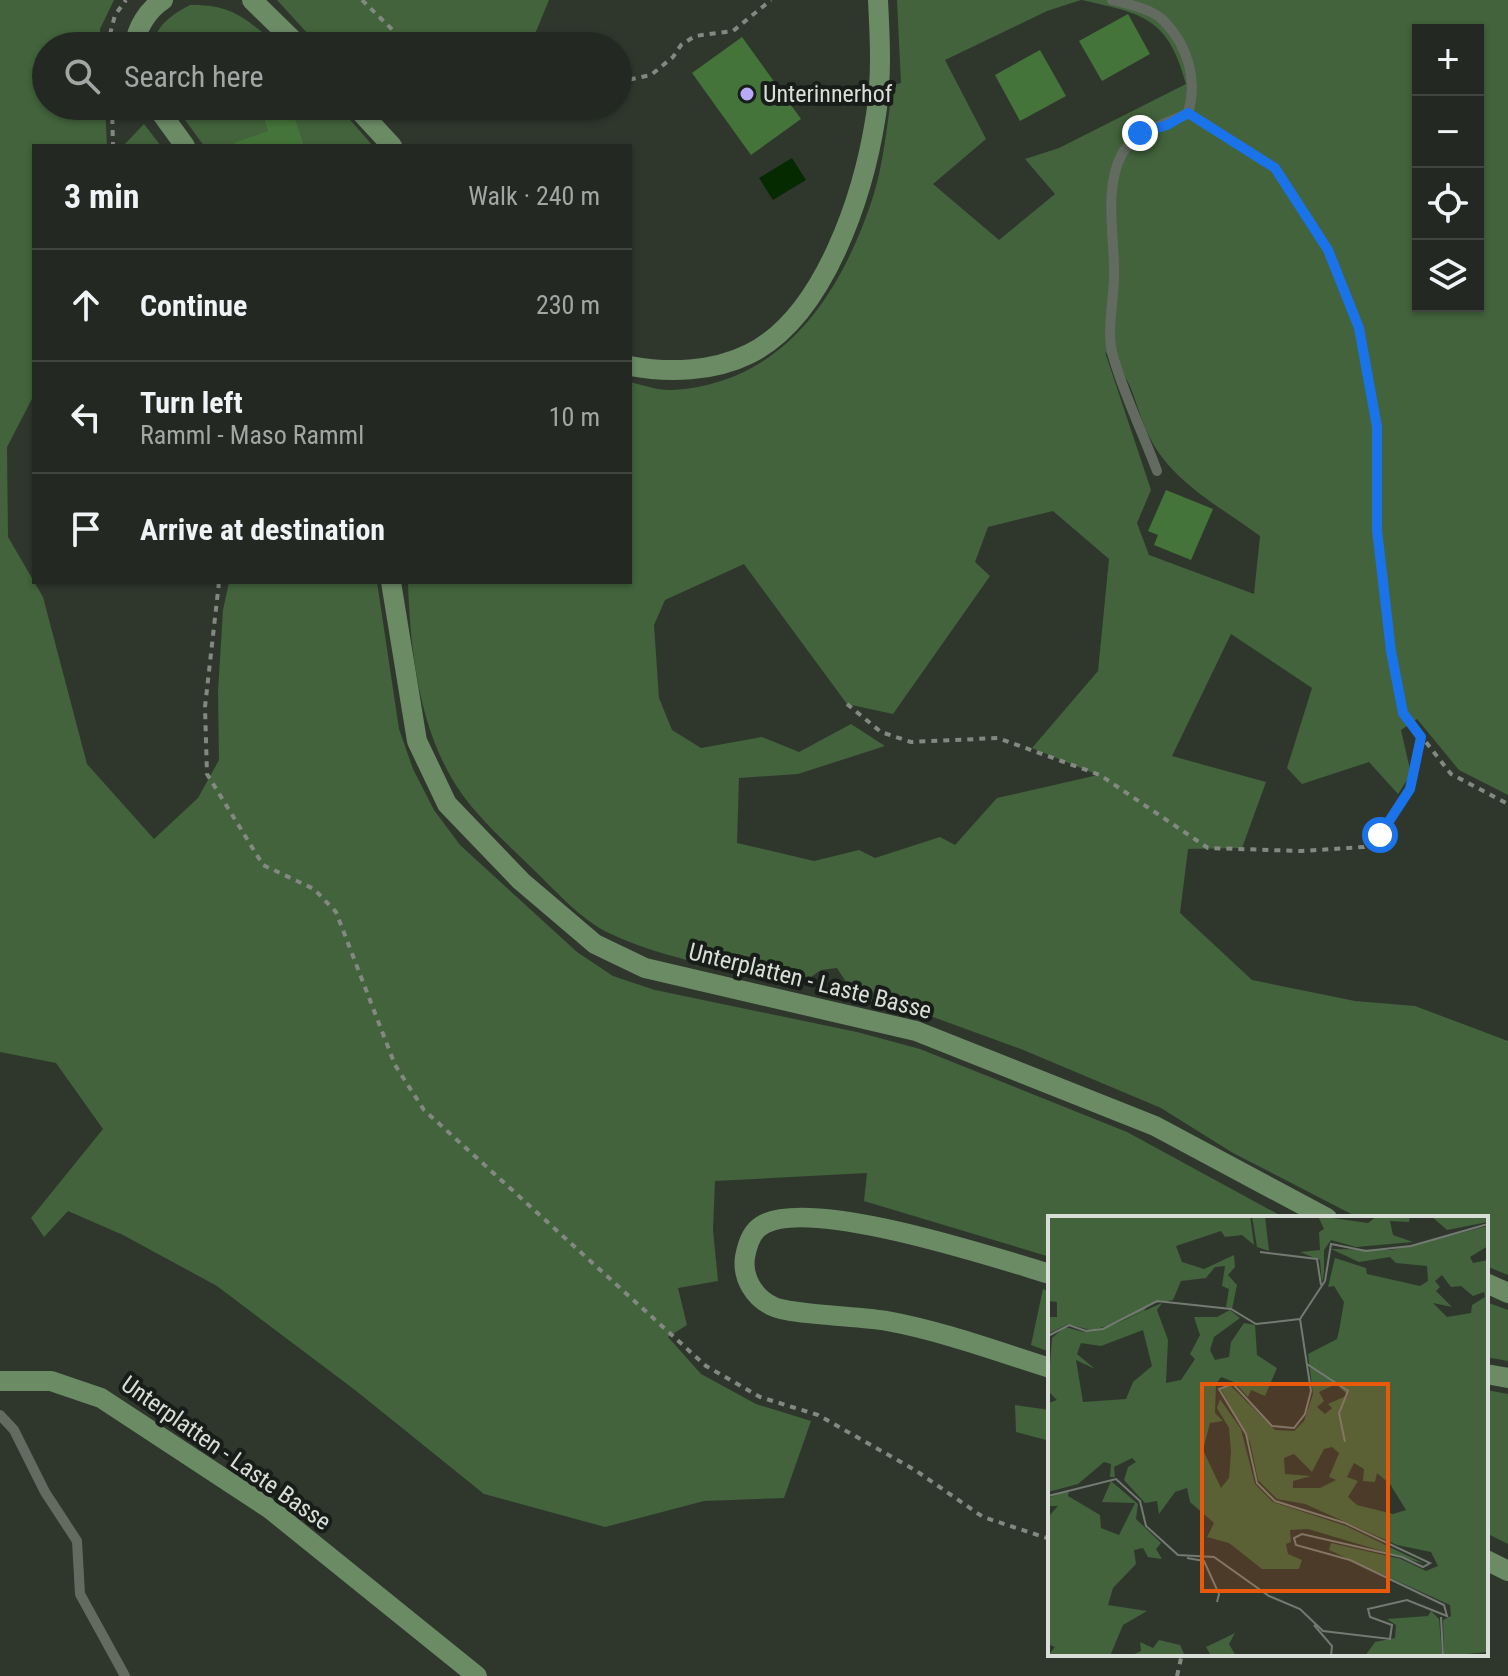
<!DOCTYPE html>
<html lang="en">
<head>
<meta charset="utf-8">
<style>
  body { margin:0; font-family:"Roboto Condensed",sans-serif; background:#2f352f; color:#f1f3f6 }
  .controls { position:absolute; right:24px; top:24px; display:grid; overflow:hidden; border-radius:0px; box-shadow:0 2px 6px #0004 }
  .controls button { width:72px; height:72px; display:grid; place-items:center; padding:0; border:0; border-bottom:2px solid #404540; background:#232922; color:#f1f3f6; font:40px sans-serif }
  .stop { position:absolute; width:24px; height:24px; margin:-18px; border:6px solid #1a73e8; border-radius:50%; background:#fff }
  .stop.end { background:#1a73e8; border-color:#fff; box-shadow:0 2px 8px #0008 }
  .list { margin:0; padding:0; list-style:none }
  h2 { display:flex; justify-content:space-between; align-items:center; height:104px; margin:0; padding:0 32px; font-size:34px }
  h2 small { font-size:26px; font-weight:400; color:#a3a6a5 }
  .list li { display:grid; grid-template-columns:52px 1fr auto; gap:24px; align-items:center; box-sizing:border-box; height:112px; padding:0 32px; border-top:2px solid #404540 }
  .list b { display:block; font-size:30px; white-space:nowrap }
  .list p { margin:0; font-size:26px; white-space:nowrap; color:#a3a6a5 }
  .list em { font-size:26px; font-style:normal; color:#a3a6a5 }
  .icon { flex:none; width:44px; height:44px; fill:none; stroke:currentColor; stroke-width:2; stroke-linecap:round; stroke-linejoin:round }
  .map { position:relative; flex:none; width:1508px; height:1676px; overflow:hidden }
  .search { position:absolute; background:#232922; box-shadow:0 2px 6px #0004; left:32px; top:32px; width:600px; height:88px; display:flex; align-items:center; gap:20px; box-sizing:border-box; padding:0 28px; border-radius:44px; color:#a3a6a5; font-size:30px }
  .panel { position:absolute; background:#232922; box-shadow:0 2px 6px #0004; left:32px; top:144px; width:600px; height:440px; border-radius:0px }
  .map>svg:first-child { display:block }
  .green { fill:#42633c; fill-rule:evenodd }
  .water { fill:#062a00 }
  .building { fill:#44743a }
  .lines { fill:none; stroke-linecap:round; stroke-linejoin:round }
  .path { stroke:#838981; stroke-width:4; stroke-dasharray:6 6; stroke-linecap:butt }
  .service { stroke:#636b61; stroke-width:10 }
  .secondary { stroke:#6b8b65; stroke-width:20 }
  .route { stroke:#1a73e8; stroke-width:10 }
  .poi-dot { fill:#b7abf8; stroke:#191d19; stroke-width:3 }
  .labels { text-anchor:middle; stroke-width:8; stroke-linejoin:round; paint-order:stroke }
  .poi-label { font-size:24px; fill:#daded9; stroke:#191d19; text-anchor:start }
  .street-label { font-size:24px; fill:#daded9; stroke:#191d19 }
  .inset-road { fill:none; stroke:#737a72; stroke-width:2 }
  .view { fill:#e8590c; fill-opacity:0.15; stroke:#e8590c; stroke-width:4 }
  .inset-edge { fill:none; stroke:#daded9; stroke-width:4 }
</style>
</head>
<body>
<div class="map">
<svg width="1508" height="1676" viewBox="0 0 1508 1676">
  <rect width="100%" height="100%" fill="#2f372d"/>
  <g class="green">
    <polygon points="0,0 114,0 100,29 100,46 46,46 46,106 105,106 107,146 34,146 34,395 7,447 8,537 43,597 87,764 154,839 198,798 219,760 218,692 223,610 229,582 377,582 399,729 413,769 434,810 460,845 577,952 613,976 655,990 857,1032 920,1049 1127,1132 1285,1218 1050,1218 1050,1257 864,1201 867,1173 715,1181 713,1230 718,1281 678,1288 687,1325 668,1337 701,1374 756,1404 811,1421 784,1498 704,1501 605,1527 484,1494 355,1390 217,1286 123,1235 68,1211 44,1237 31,1218 103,1129 56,1063 0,1052"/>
    <polygon points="277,0 549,0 530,46 319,46"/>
    <path d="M 897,0 L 1081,0 L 1047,11 L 945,60 L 986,139 L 933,184 L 999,240 L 1055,194 L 1025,159 L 1059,148 L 1186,84 C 1168,17 1143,14 1082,0 L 1508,0 L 1508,795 L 1459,770 L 1417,719 L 1401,730 L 1411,774 L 1398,794 L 1369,762 L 1302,784 L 1287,768 L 1312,688 L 1231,634 L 1172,756 L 1266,782 L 1242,848 L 1188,849 L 1180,913 L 1252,980 L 1355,1001 L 1415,1006 L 1508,1041 L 1508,1275 L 1486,1266 L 1486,1218 L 1359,1218 L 1233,1153 L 1161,1108 L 1021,1049 L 933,1017 L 856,997 L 837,968 L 821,970 L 799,985 C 737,970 669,961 611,934 C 582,921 558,893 536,872 C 506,842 472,814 451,777 C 418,720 410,646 408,582 L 630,582 L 630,382 C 643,385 659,391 672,390 C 782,384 840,296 872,200 C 884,164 887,123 893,85 L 901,83 ZM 1418,30 L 1478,30 L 1478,306 L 1418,306 ZM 1105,352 C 1137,383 1132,402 1150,438 C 1172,482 1222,508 1260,536 L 1254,594 L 1149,555 L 1137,523 L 1151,490 ZM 1053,511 L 1109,559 L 1098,671 L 1032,748 L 1098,775 L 997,798 L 955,845 L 940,837 L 875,858 L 859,850 L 814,861 L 737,843 L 739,778 L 798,774 L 885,746 L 851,724 L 799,752 L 762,737 L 701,748 L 672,730 L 659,698 L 654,625 L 665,600 L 744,564 L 847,704 L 893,714 L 990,576 L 975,562 L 988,527 Z"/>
    <path d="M 190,5 C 233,4 247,20 279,46 L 154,46 C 155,25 173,14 190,5 Z"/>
    <polygon points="175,106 338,106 373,146 204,146"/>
    <polygon points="144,124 161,146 123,146"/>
    <polygon points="1043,1289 1050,1292 1050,1352 1031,1345"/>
    <polygon points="1486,1302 1508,1310 1508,1361 1486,1357"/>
    <polygon points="1486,1390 1508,1394 1508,1544 1486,1533"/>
    <polygon points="1015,1405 1050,1410 1050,1441 1016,1432"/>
  </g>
  <polygon class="water" points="792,158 806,180 773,200 759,178"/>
  <g class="building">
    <polygon points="1128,14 1150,54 1102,81 1079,41"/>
    <polygon points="742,37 801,119 751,155 692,73"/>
    <polygon points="1040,50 1066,96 1020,121 995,75"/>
    <polygon points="272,106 291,106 304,146 235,146 234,143 268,131 261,109"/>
    <polygon points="1166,490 1213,509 1191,560 1154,545 1158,535 1148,531"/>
  </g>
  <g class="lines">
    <g class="path">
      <polyline points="362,0 409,46"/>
      <polyline points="107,46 115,15 126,0"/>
      <polyline points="618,82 651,75 673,57 681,45 695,36 733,31 771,0"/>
      <polyline points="112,106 113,146"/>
      <polyline points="1200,121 1275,168 1328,250 1359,328 1377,427 1377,530 1391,651 1403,713 1451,774 1508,804"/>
      <polyline points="219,582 205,707 207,774 263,865 314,889 336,912 395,1065 424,1110 706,1366 760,1397 818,1415 915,1470 983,1517 1050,1539"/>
      <polyline points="847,704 881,732 911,742 998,738 1100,775 1208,848 1301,851 1364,847 1380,835 1410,789 1421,737"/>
      <polyline points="1177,1676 1182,1654"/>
    </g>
    <g class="service">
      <path d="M 1112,0 C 1127,4 1153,9 1164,21 C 1188,46 1198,80 1188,113 C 1166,125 1135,130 1122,154 C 1103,189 1115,238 1114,276 C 1114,300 1106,333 1113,356 C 1124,395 1143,433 1157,471"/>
      <polyline points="0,1415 14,1430 45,1492 77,1541 80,1594 125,1676"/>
    </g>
    <g class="secondary">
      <polyline points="252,0 299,46"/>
      <path d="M 135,46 C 136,28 148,10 163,0"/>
      <polyline points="156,106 185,146"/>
      <polyline points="355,106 392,146"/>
      <path d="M 630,366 C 668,373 713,372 749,354 C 825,317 864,193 876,115 C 882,77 880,39 878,0"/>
      <polyline points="391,582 417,741 447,804 521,881 595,944 645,968 916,1031 1155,1126 1327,1218"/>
      <path d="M 1050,1274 C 996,1258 806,1195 761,1226 C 751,1232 747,1246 745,1257 C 742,1278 754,1297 772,1306 C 789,1315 861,1316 887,1321 C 942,1331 996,1351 1050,1368"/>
      <polyline points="1486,1283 1508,1293"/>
      <polyline points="1486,1374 1508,1378"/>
      <polyline points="0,1381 51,1381 101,1398 270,1509 477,1676"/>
      <polyline points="1486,1560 1508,1571"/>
    </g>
  </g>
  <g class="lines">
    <polyline class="route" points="1140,133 1167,125 1188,113 1275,168 1328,250 1359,328 1377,427 1377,530 1391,651 1403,713 1421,737 1410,789 1380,835"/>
  </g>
  <circle class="poi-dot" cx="747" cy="94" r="8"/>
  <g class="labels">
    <g class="poi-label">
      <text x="763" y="102">Unterinnerhof</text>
    </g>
    <g class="street-label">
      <text transform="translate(810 981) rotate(14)" y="8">Unterplatten - Laste Basse</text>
      <text transform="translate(226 1453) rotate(35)" y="8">Unterplatten - Laste Basse</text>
    </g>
  </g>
  <g transform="translate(1048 1216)">
    <rect width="440" height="440" fill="#2f372d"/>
    <path d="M 8,0 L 202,0 L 206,29 L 194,19 L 177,21 L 173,15 L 128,30 L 134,46 L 156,53 L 186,39 L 187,51 L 180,59 L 189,69 L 184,93 L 178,91 L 181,73 L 174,70 L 177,50 L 167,51 L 158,62 L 133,65 L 125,84 L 101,88 L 96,95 L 55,112 L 42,114 L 20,108 L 0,118 L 0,101 L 9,101 L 9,86 L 0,85 L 0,3 ZM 204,0 L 217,0 L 221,35 L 209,31 ZM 270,0 L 320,7 L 329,0 L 362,0 L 361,6 L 342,5 L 345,19 L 365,26 L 308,31 L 283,24 L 276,34 L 276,56 L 274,67 L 272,44 L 252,36 L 272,34 L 271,16 L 276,13 ZM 383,0 L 440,0 L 440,6 L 399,14 ZM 440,10 L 440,30 L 422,41 L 425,47 L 440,44 L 440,436 L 396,440 L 395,404 L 403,400 L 402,389 L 281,334 L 283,327 L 353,343 L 378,355 L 390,350 L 383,336 L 349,329 L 257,288 L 229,283 L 210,264 L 202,226 L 173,173 L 183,170 L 227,214 L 246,215 L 256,205 L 265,178 L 260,138 L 289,123 L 291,115 L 296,86 L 286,70 L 280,71 L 287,42 L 318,52 L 319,58 L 372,70 L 380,65 L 379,50 L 348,47 L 342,41 L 311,46 L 283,33 L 344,34 ZM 394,59 L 403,71 L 413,70 L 425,80 L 436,76 L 437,81 L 424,89 L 423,97 L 399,101 L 385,87 L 404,91 L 388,75 L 392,71 L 387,65 ZM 288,168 L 300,179 L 280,188 L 284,192 L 277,198 L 269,191 L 276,185 L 271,176 ZM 284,231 L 291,237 L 281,261 L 288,264 L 272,272 L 245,272 L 245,265 L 263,260 L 237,258 L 236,242 L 246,238 L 264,256 L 276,233 ZM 306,247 L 316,253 L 315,265 L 327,266 L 329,257 L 342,268 L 358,294 L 345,298 L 309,289 L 300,281 L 310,265 L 299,261 ZM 114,87 L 109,94 L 120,124 L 118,167 L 133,164 L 147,143 L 142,138 L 152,119 L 146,101 L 169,101 L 182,94 L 192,102 L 166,121 L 162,134 L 167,144 L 181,141 L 183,126 L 196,107 L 207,109 L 209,139 L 229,152 L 217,180 L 203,174 L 200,181 L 186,166 L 173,161 L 168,168 L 167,197 L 175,205 L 162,207 L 155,234 L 173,272 L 181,262 L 183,235 L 181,212 L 169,192 L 172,183 L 193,213 L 207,268 L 225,286 L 298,310 L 377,348 L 260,313 L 242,314 L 243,326 L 238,328 L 240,338 L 254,344 L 251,353 L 214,353 L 181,327 L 159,321 L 166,307 L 142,286 L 139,272 L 127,276 L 111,298 L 109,285 L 97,287 L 76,264 L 80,251 L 88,246 L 84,242 L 66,251 L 67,261 L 62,261 L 63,248 L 56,246 L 30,268 L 0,276 L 0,187 L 9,184 L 0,175 L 4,122 L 17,111 L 36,116 L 67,108 ZM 95,114 L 104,150 L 85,166 L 78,183 L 35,186 L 28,144 L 47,153 L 29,138 L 33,127 L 53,130 ZM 63,265 L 90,288 L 88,303 L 113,327 L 108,333 L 114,343 L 100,341 L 95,332 L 86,334 L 88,348 L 65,372 L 60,389 L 99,395 L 75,409 L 62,440 L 0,440 L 7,431 L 0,428 L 0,301 L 10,290 L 0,290 L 0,282 L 21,274 L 20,280 L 52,299 L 53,312 L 71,319 L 87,287 L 54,286 ZM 383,395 L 391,403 L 394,440 L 317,440 L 327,426 L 347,422 L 348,409 L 339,403 L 380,400 ZM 187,417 L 181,428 L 188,440 L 163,440 L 158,431 ZM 111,424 L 132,429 L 137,440 L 82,440 L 93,435 L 92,426 L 105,432 Z" fill="#42633c" fill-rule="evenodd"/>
    <path class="inset-road" d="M 212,36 L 269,43 L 273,69M 0,120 L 21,109 L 38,115 L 55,113 L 109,85 L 183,93 L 208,108 L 252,103M 259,148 L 300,175 L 291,197 L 297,226M 0,280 L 68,263 L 92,285 L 98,310 L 130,339 L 166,341 L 221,380 L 252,393 L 275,415 L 342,423 L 344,409 L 322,401 L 320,393 L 359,384 L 399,400 L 396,389 L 302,344 L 248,329 L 246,322 L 254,318 L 354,341 L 375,351 L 382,347 L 297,307 L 227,285 L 209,267 L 198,218 L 171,173 L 185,168 L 224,210 L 246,212 L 257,198 L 263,175 L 252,103 L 277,65 L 283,28 L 318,35 L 363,30 L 440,8M 139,342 L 156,345 L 171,378 L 169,386M 393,401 L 395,440M 266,409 L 284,430 L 283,440"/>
    <path class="view" d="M 154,168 L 340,168 L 340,375 L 154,375 Z"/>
    <rect width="440" height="440" class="inset-edge"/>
  </g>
</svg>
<div class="controls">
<button>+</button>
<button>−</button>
<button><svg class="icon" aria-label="locate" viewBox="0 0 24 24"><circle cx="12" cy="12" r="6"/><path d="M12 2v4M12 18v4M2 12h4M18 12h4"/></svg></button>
<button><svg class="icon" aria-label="layers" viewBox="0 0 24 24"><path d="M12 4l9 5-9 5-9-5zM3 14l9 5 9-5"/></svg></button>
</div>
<div class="stop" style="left:1380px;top:835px"></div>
<div class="stop end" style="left:1140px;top:133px"></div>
<div class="search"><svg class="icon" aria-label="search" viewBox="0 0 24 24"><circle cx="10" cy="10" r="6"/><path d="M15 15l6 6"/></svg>Search here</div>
<section class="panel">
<h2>3 min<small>Walk · 240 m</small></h2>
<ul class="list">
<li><svg class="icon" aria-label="ahead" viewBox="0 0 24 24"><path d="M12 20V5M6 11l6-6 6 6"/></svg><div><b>Continue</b></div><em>230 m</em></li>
<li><svg class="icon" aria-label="left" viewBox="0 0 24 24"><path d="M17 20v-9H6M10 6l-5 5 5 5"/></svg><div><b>Turn left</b><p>Ramml - Maso Ramml</p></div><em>10 m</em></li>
<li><svg class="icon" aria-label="arrive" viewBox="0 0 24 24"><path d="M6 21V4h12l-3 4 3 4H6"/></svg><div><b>Arrive at destination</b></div></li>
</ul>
</section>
</div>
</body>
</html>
